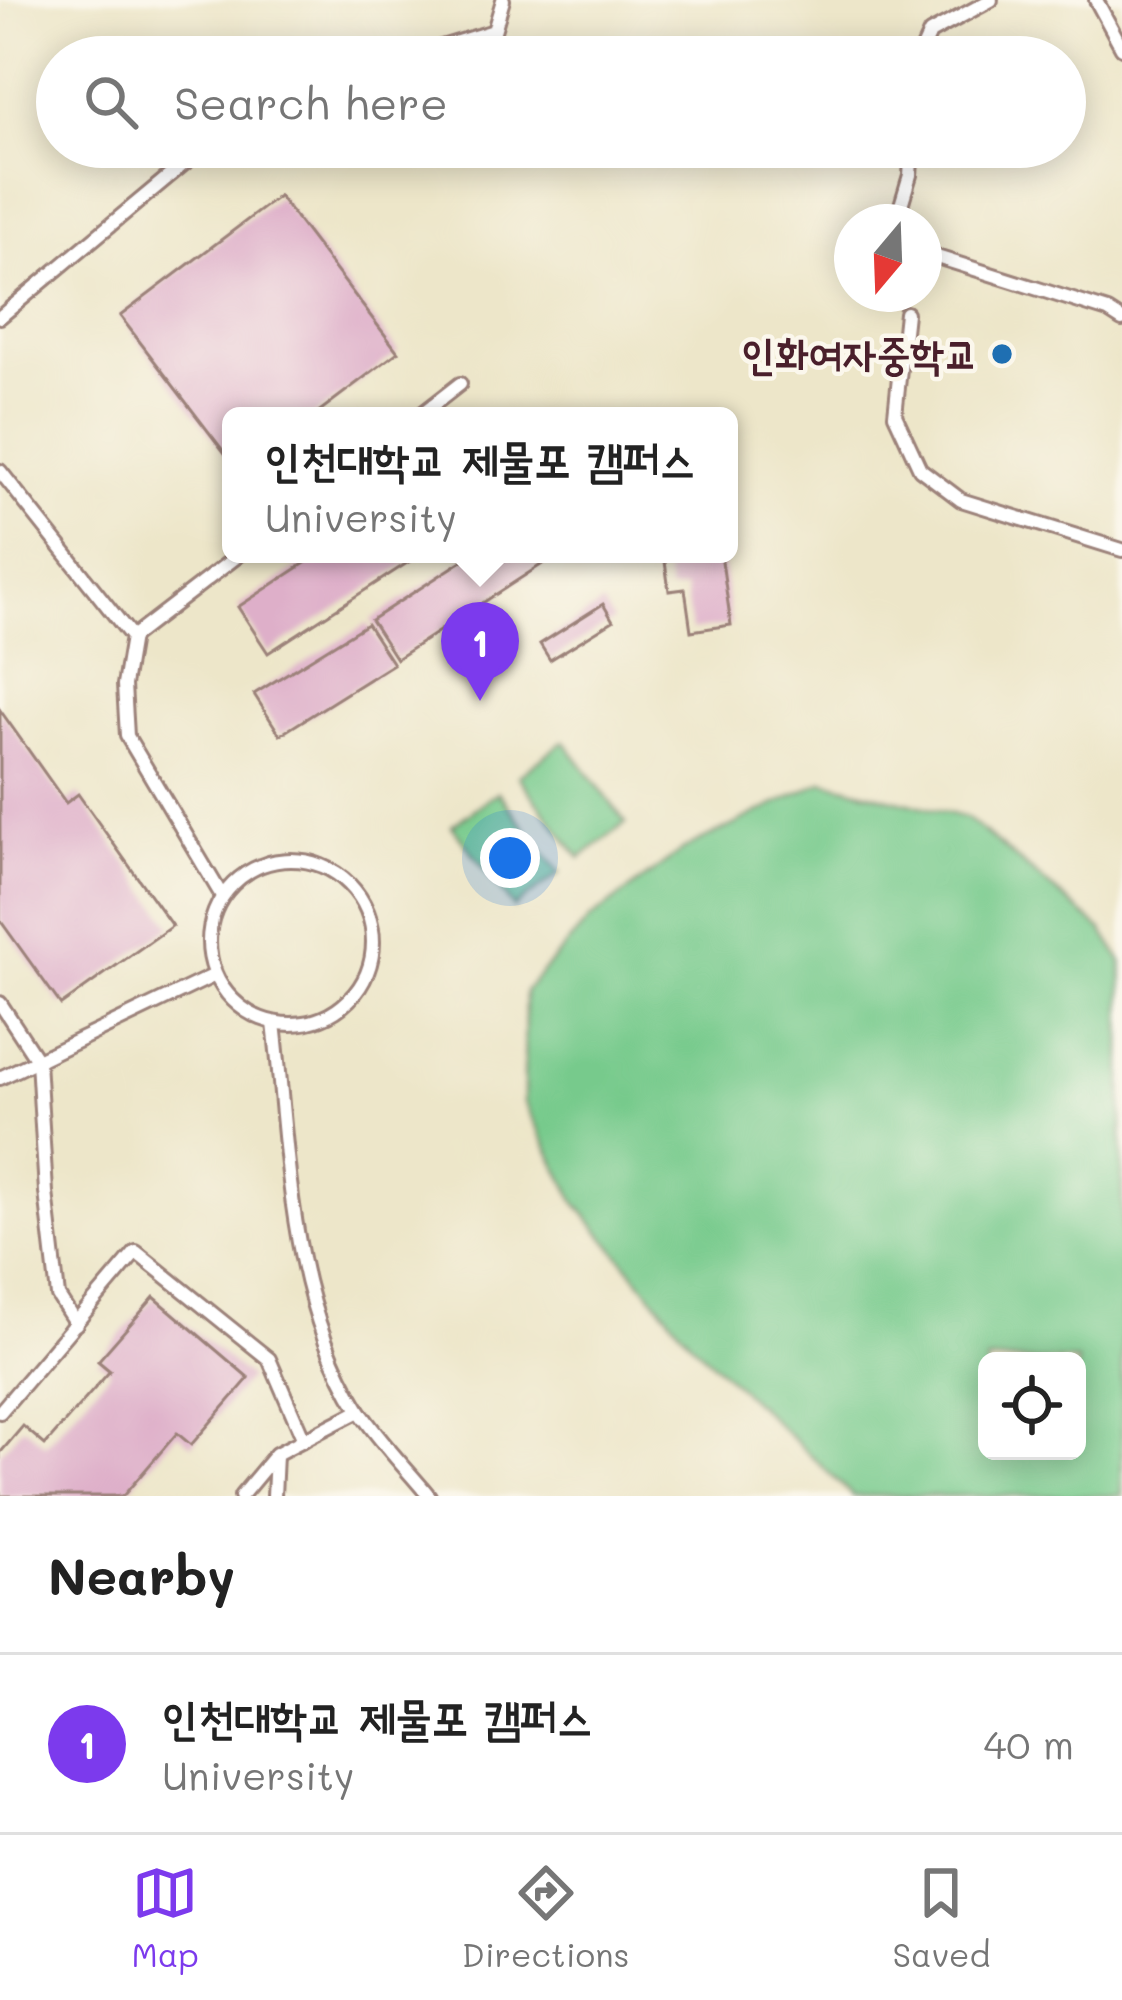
<!DOCTYPE html>
<html lang="en">
<head>
<meta charset="utf-8">
<style>
  body { margin:0; font-family:Mali,"Poor Story",sans-serif; background:#f2f2f2; color:#222 }
  .controls { position:absolute; right:36px; bottom:36px; display:grid; overflow:hidden; border-radius:18px; box-shadow:0 6px 30px #0003 }
  .controls button { width:108px; height:108px; display:grid; place-items:center; padding:0; border:0; border-bottom:3px solid #e0e0e0; background:#fff; color:#222; font:60px sans-serif }
  .compass { position:absolute; left:834px; top:204px; width:108px; height:108px; border-radius:50%; background:#fff; box-shadow:0 6px 30px #0003; rotate:199deg }
  .you { position:absolute; left:510px; top:858px; width:42px; height:42px; margin:-30px; border:9px solid #fff; border-radius:50%; background:#1a73e8; box-shadow:0 0 0 18px #1a73e833 }
  .badge { display:grid; place-items:center; width:78px; height:78px; border-radius:50%; background:#7c3aed; color:#fff; font-size:39px; font-weight:700 }
  .pin { position:absolute; translate:-50% -99px; filter:drop-shadow(0 3px 6px #0008) }
  .pin::after { content:''; position:absolute; top:63px; width:42px; height:36px; background:inherit; clip-path:polygon(0 0,100% 0,50% 100%) }
  .popup { position:absolute; left:222px; top:407px; width:516px; height:156px; box-sizing:border-box; display:grid; place-content:center; border-radius:18px; background:#fff; filter:drop-shadow(0 3px 9px #0005); font-size:39px; white-space:nowrap; color:#767676 }
  .popup b { font-size:45px; color:#222 }
  .popup::after { content:''; position:absolute; left:50%; top:100%; margin-left:-24px; border:24px solid transparent; border-top-color:#fff }
  .list { margin:0; padding:0; list-style:none }
  h2 { display:flex; justify-content:space-between; align-items:center; height:156px; margin:0; padding:0 48px; font-size:51px }
  h2 small { font-size:39px; font-weight:400; color:#767676 }
  .list li { display:grid; grid-template-columns:78px 1fr auto; gap:36px; align-items:center; box-sizing:border-box; height:180px; padding:0 48px; border-top:3px solid #e0e0e0 }
  .list b { display:block; font-size:45px; white-space:nowrap }
  .list p { margin:0; font-size:39px; white-space:nowrap; color:#767676 }
  .list em { font-size:39px; font-style:normal; color:#767676 }
  .icon { flex:none; width:66px; height:66px; fill:none; stroke:currentColor; stroke-width:2; stroke-linecap:round; stroke-linejoin:round }
  .map { position:relative; flex:none; width:1122px; height:1496px; overflow:hidden }
  .search { position:absolute; background:#fff; box-shadow:0 6px 30px #0003; left:36px; right:36px; top:36px; height:132px; display:flex; align-items:center; gap:30px; box-sizing:border-box; padding:0 42px; border-radius:66px; color:#767676; font-size:45px }
  .sheet { height:336px; background:#fff }
  nav { display:flex; justify-content:space-around; align-items:center; box-sizing:border-box; height:168px; border-top:3px solid #e0e0e0; background:#fff; font-size:33px; color:#767676 }
  nav a { display:grid; justify-items:center; gap:6px }
  nav .on { color:#7c3aed }
  .map>svg:first-child { display:block }
  .green { fill:#77ca8c; stroke:#60745c; stroke-width:3; fill-rule:evenodd }
  .building { fill:#deafc9 }
  .lines { fill:none; stroke-linecap:round; stroke-linejoin:round }
  .lane-casing { stroke:#9c827a; stroke-width:18 }
  .lane { stroke:#fff; stroke-width:12 }
  .poi-dot { fill:#1f6fb2; stroke:#fbf7ec; stroke-width:4.5 }
  .labels { text-anchor:middle; stroke-width:9; stroke-linejoin:round; paint-order:stroke }
  .poi-label { font-size:42px; font-weight:bold; fill:#4a1f2b; stroke:#fbf7ec; text-anchor:end }
</style>
</head>
<body>
<div class="map">
<svg width="1122" height="1496" viewBox="0 0 1122 1496">
  <rect width="100%" height="100%" fill="#fbf7ec"/>
  <filter id="ink" filterUnits="userSpaceOnUse"><feTurbulence type="fractalNoise" baseFrequency=".00833" numOctaves="2"/><feDisplacementMap in="SourceGraphic" scale="24" xChannelSelector="R" yChannelSelector="G"/><feConvolveMatrix kernelMatrix="1 2 1 2 8 2 1 2 1" color-interpolation-filters="sRGB"/></filter>
  <filter id="wash" filterUnits="userSpaceOnUse"><feTurbulence type="fractalNoise" baseFrequency=".004" numOctaves="4" result="noise"/><feDisplacementMap in="SourceGraphic" scale="48" xChannelSelector="R" yChannelSelector="G"/><feGaussianBlur stdDeviation="2.7" result="paint"/><feColorMatrix in="noise" values="0 0 0 0 0 0 0 0 0 0 0 0 0 0 0 0 0 1.4 0 .05"/><feComposite in="paint" operator="in"/></filter>
  <g filter="url(#wash)">
    <rect width="100%" height="100%" fill="#ede6c9"/>
    <g class="green">
      <polygon points="564,741 626,823 580,858 518,776"/>
      <path d="M 824,781 L 967,818 L 1102,930 L 1122,962 L 1122,1496 L 853,1496 L 692,1343 L 576,1203 L 524,1102 L 525,991 L 589,920 L 684,849 ZM 987,1361 L 1077,1361 L 1077,1451 L 987,1451 Z"/>
      <polygon points="498,792 560,873 514,908 452,826"/>
    </g>
    <g id="blocks">
      <g class="building">
        <polygon points="279,196 398,352 313,416 231,416 231,461 120,316"/>
        <polygon points="319,554 421,554 268,653 238,607"/>
        <polygon points="473,554 558,554 396,659 371,620"/>
        <polygon points="664,554 721,554 731,625 691,631 685,589 669,591"/>
        <polygon points="603,604 613,621 550,660 540,644"/>
        <polygon points="367,624 393,664 280,735 254,694"/>
        <polygon points="0,710 66,803 78,794 172,926 61,1005 0,920"/>
        <polygon points="154,1297 249,1378 191,1445 177,1433 123,1496 0,1496 0,1453 23,1426 45,1445 110,1371 98,1361"/>
      </g>
    </g>
  </g>
  <g filter="url(#ink)">
    <use href="#blocks" fill-opacity="0" stroke="#9c827a" stroke-width="3"/>
    <g class="lines">
      <defs>
        <g id="lane">
          <polyline points="1096,0 1122,48"/>
          <polyline points="408,57 494,31 503,0"/>
          <polyline points="919,57 930,33 991,0"/>
          <polyline points="896,222 910,175 912,147"/>
          <polyline points="924,253 1108,311 1122,320"/>
          <polyline points="906,313 895,415 920,469 961,500 1122,550"/>
          <polyline points="0,317 204,147"/>
          <polyline points="419,416 460,384"/>
          <polyline points="0,471 132,637 124,685 127,736 222,896"/>
          <polyline points="132,637 240,554"/>
          <circle cx="291" cy="942" r="82"/>
          <polyline points="0,1003 38,1061 46,1192 58,1296 76,1324"/>
          <path d="M 274,1023 C 289,1152 288,1296 359,1410 C 378,1440 406,1468 429,1496"/>
          <polyline points="0,1078 215,975"/>
          <polyline points="0,1412 136,1252 269,1359 304,1440"/>
          <polyline points="241,1496 276,1454 359,1411"/>
          <polyline points="274,1496 276,1455"/>
        </g>
      </defs>
      <use href="#lane" class="lane-casing"/>
      <use href="#lane" class="lane"/>
    </g>
  </g>
  <circle class="poi-dot" cx="1002" cy="354" r="12"/>
  <g class="labels">
    <g class="poi-label">
      <text x="978" y="369">인화여자중학교</text>
    </g>
  </g>
</svg>
<div class="controls">
<button><svg class="icon" aria-label="locate" viewBox="0 0 24 24"><circle cx="12" cy="12" r="6"/><path d="M12 2v4M12 18v4M2 12h4M18 12h4"/></svg></button>
</div>
<svg class="compass" viewBox="-18 -18 36 36"><path d="M0-13l5 13h-10z" fill="#e53935"/><path d="M0 13l5-13h-10z" fill="#767676"/></svg>
<div class="you"></div>
<div class="pin badge" style="left:480px;top:701px">1</div>
<div class="popup"><b>인천대학교 제물포 캠퍼스</b>University</div>
<div class="search"><svg class="icon" aria-label="search" viewBox="0 0 24 24"><circle cx="10" cy="10" r="6"/><path d="M15 15l6 6"/></svg>Search here</div>
</div>
<section class="sheet">
<h2>Nearby<small></small></h2>
<ul class="list">
<li><span class="badge">1</span><div><b>인천대학교 제물포 캠퍼스</b><p>University</p></div><em>40 m</em></li>
</ul>
</section>
<nav>
<a class="on"><svg class="icon" aria-label="map" viewBox="0 0 24 24"><path d="M3 6l6-2 6 2 6-2v14l-6 2-6-2-6 2zM9 4v14M15 6v14"/></svg>Map</a>
<a><svg class="icon" aria-label="directions" viewBox="0 0 24 24"><path d="M12 3l9 9-9 9-9-9zM9 14v-3h6M13 9l2 2-2 2"/></svg>Directions</a>
<a><svg class="icon" aria-label="saved" viewBox="0 0 24 24"><path d="M7 4h10v16l-5-4-5 4z"/></svg>Saved</a>
</nav>
</body>
</html>
